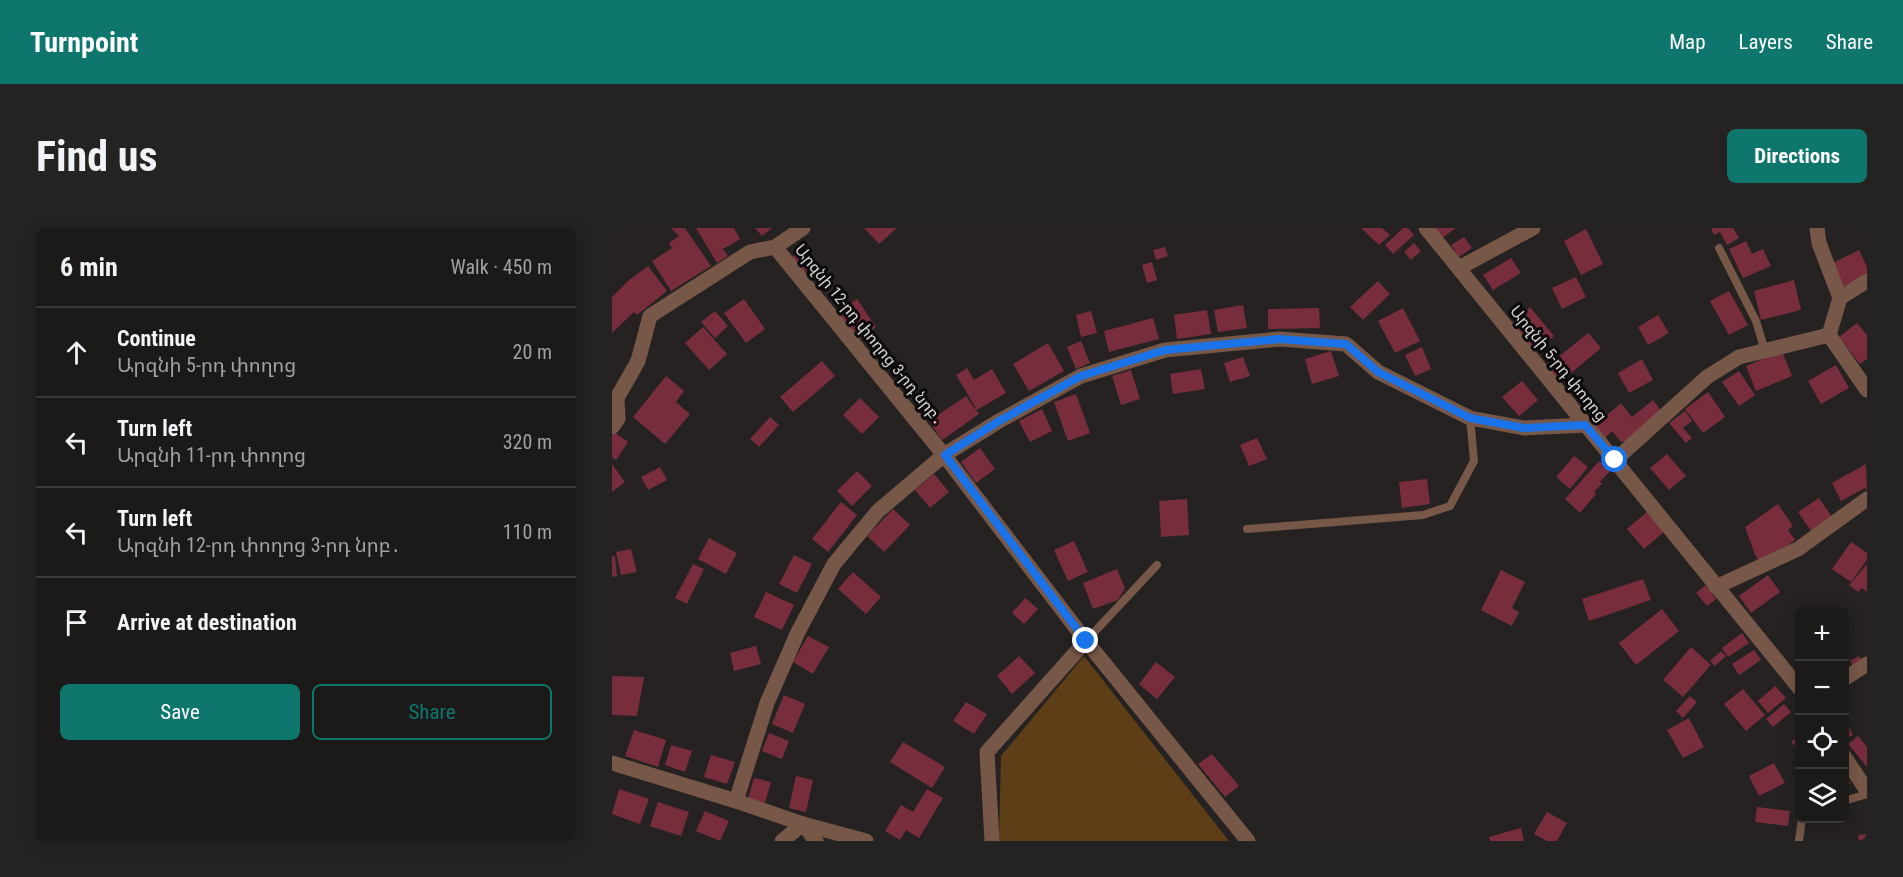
<!DOCTYPE html>
<html lang="en">
<head>
<meta charset="utf-8">
<style>
  body { margin:0; font-family:"Roboto Condensed","Noto Sans Armenian",sans-serif; background:#252322; color:#f1f3f6 }
  .controls { position:absolute; right:18px; bottom:18px; display:grid; overflow:hidden; border-radius:9px; box-shadow:0 3px 15px #0003 }
  .controls button { width:54px; height:54px; display:grid; place-items:center; padding:0; border:0; border-bottom:2px solid #3a3838; background:#1c1a19; color:#f1f3f6; font:30px sans-serif }
  .stop { position:absolute; width:18px; height:18px; margin:-14px; border:4px solid #1a73e8; border-radius:50%; background:#fff }
  .stop.end { background:#1a73e8; border-color:#fff; box-shadow:0 2px 6px #0008 }
  .list { margin:0; padding:0; list-style:none }
  h2 { display:flex; justify-content:space-between; align-items:center; height:78px; margin:0; padding:0 24px; font-size:26px }
  h2 small { font-size:20px; font-weight:400; color:#a0a1a2 }
  .list li { display:grid; grid-template-columns:39px 1fr auto; gap:18px; align-items:center; box-sizing:border-box; height:90px; padding:0 24px; border-top:2px solid #3a3838 }
  .list b { display:block; font-size:22px; white-space:nowrap }
  .list p { margin:0; font-size:20px; white-space:nowrap; color:#a0a1a2 }
  .list em { font-size:20px; font-style:normal; color:#a0a1a2 }
  .actions { display:flex; gap:12px; padding:18px 24px }
  .actions a { flex:1; padding:14px 0; border:2px solid #0f766e; border-radius:9px; text-align:center; font-size:21px; color:#0f766e }
  .actions .main { background:#0f766e; color:#fff }
  .icon { flex:none; width:33px; height:33px; fill:none; stroke:currentColor; stroke-width:2; stroke-linecap:round; stroke-linejoin:round }
  .map { position:relative; flex:none; width:1255px; height:613px; overflow:hidden; border-radius:9px }
  header { display:flex; align-items:center; gap:36px; box-sizing:border-box; height:84px; padding:0 30px; background:#0f766e; color:#fff }
  header strong { font-size:28px }
  nav { display:flex; gap:33px; margin-inline-start:auto; font-size:21px }
  .intro { display:flex; align-items:center; justify-content:space-between; box-sizing:border-box; height:144px; padding:0 36px }
  h1 { margin:0; font-size:42px }
  .button { padding:15px 27px; border-radius:9px; background:#0f766e; color:#fff; font-size:21px; font-weight:700 }
  main { display:flex; gap:36px; padding:0 36px }
  aside { flex:1; background:#1c1a19; border-radius:9px; box-shadow:0 3px 15px #0003 }
  .map>svg:first-child { display:block }
  .green { fill:#5d3e16 }
  .building { fill:#782d3d }
  .lines { fill:none; stroke-linecap:round; stroke-linejoin:round }
  .service { stroke:#775848; stroke-width:8 }
  .minor { stroke:#775848; stroke-width:15 }
  .tertiary { stroke:#775848; stroke-width:15 }
  .route { stroke:#1a73e8; stroke-width:8 }
  .labels { text-anchor:middle; stroke-width:6; stroke-linejoin:round; paint-order:stroke }
  .street-label { font-size:16px; fill:#d8d5d5; stroke:#0d0b0b }
</style>
</head>
<body>
<header>
<strong>Turnpoint</strong>
<nav><a>Map</a><a>Layers</a><a>Share</a></nav>
</header>
<div class="intro"><h1>Find us</h1><a class="button">Directions</a></div>
<main>
<aside>
<h2>6 min<small>Walk · 450 m</small></h2>
<ul class="list">
<li><svg class="icon" aria-label="ahead" viewBox="0 0 24 24"><path d="M12 20V5M6 11l6-6 6 6"/></svg><div><b>Continue</b><p>Արզնի 5-րդ փողոց</p></div><em>20 m</em></li>
<li><svg class="icon" aria-label="left" viewBox="0 0 24 24"><path d="M17 20v-9H6M10 6l-5 5 5 5"/></svg><div><b>Turn left</b><p>Արզնի 11-րդ փողոց</p></div><em>320 m</em></li>
<li><svg class="icon" aria-label="left" viewBox="0 0 24 24"><path d="M17 20v-9H6M10 6l-5 5 5 5"/></svg><div><b>Turn left</b><p>Արզնի 12-րդ փողոց 3-րդ նրբ․</p></div><em>110 m</em></li>
<li><svg class="icon" aria-label="arrive" viewBox="0 0 24 24"><path d="M6 21V4h12l-3 4 3 4H6"/></svg><div><b>Arrive at destination</b></div></li>
</ul>
<div class="actions"><a class="main">Save</a><a>Share</a></div>
</aside>
<div class="map">
<svg width="1255" height="613" viewBox="0 0 1255 613">
  <rect width="100%" height="100%" fill="#252221"/>
  <polygon class="green" points="472,428 617,613 387,613 389,528"/>
  <g class="building">
    <polygon points="59,0 73,0 99,38 59,63 40,33 60,20 57,15 67,8"/>
    <polygon points="84,0 122,0 128,11 111,21 116,28 105,35"/>
    <polygon points="143,0 160,0 150,8"/>
    <polygon points="252,0 285,0 267,16"/>
    <polygon points="749,0 770,0 778,7 767,17"/>
    <polygon points="791,0 796,0 802,7 781,26 773,17"/>
    <polygon points="822,0 844,0 830,10"/>
    <polygon points="1099,0 1121,0 1127,10 1115,17 1108,4 1102,7"/>
    <polygon points="974,1 991,36 969,47 952,13"/>
    <polygon points="852,9 860,20 847,29 839,17"/>
    <polygon points="1134,13 1140,26 1151,21 1159,38 1131,50 1117,21"/>
    <polygon points="802,15 809,23 799,32 792,24"/>
    <polygon points="553,19 556,28 544,32 541,22"/>
    <polygon points="190,20 203,34 192,45 178,31"/>
    <polygon points="1247,22 1255,39 1255,48 1231,59 1219,36"/>
    <polygon points="899,30 909,45 881,62 871,47"/>
    <polygon points="540,34 545,52 535,55 530,37"/>
    <polygon points="36,38 55,63 25,87 22,84 0,105 0,69 17,52"/>
    <polygon points="964,49 974,69 950,81 940,60"/>
    <polygon points="1182,52 1189,82 1149,92 1142,63"/>
    <polygon points="766,53 778,66 751,92 738,79"/>
    <polygon points="1117,63 1136,97 1117,107 1098,73"/>
    <polygon points="132,71 153,101 134,115 112,85"/>
    <polygon points="245,71 264,99 245,113 225,85"/>
    <polygon points="631,77 635,100 606,104 602,82"/>
    <polygon points="918,79 942,108 922,125 898,96"/>
    <polygon points="707,80 708,100 656,101 656,81"/>
    <polygon points="791,80 808,113 783,125 766,93"/>
    <polygon points="595,82 599,106 565,111 562,87"/>
    <polygon points="103,83 116,98 103,110 89,94"/>
    <polygon points="479,83 485,105 469,109 464,87"/>
    <polygon points="1046,87 1057,105 1036,117 1026,99"/>
    <polygon points="541,90 547,111 497,124 492,103"/>
    <polygon points="1245,95 1255,107 1255,131 1248,136 1227,109"/>
    <polygon points="91,99 115,126 97,142 73,115"/>
    <polygon points="976,105 989,120 946,156 933,140"/>
    <polygon points="469,113 478,135 464,141 455,119"/>
    <polygon points="436,115 452,143 417,163 401,136"/>
    <polygon points="810,119 819,141 803,148 793,127"/>
    <polygon points="719,123 727,148 700,156 693,131"/>
    <polygon points="1170,123 1180,148 1144,163 1134,138"/>
    <polygon points="631,129 638,148 618,154 612,135"/>
    <polygon points="1030,131 1041,152 1017,165 1006,145"/>
    <polygon points="210,133 223,148 181,184 168,169"/>
    <polygon points="1224,137 1237,160 1209,176 1196,153"/>
    <polygon points="355,140 362,152 380,141 394,165 365,182 344,147"/>
    <polygon points="589,141 593,161 561,166 558,146"/>
    <polygon points="519,142 528,171 509,177 500,148"/>
    <polygon points="1127,143 1143,167 1127,178 1110,154"/>
    <polygon points="54,148 72,163 64,174 78,186 53,216 21,189"/>
    <polygon points="910,153 926,172 907,188 890,169"/>
    <polygon points="1096,164 1113,189 1091,205 1073,181"/>
    <polygon points="464,166 478,205 456,213 442,174"/>
    <polygon points="354,168 367,186 330,212 317,193"/>
    <polygon points="248,170 267,189 250,206 231,187"/>
    <polygon points="1041,172 1052,186 1014,217 1011,213 1009,214 1000,203 993,210 981,197 988,190 989,192 1009,175 1020,189"/>
    <polygon points="430,181 440,203 418,214 407,193"/>
    <polygon points="1073,183 1080,193 1071,200 1080,210 1074,215 1057,195"/>
    <polygon points="158,189 167,197 147,219 138,211"/>
    <polygon points="2,204 16,214 4,232 0,229 0,207"/>
    <polygon points="645,210 655,231 637,238 628,217"/>
    <polygon points="368,220 383,241 364,255 349,234"/>
    <polygon points="1055,226 1074,248 1057,262 1038,240"/>
    <polygon points="962,228 976,239 958,261 944,249"/>
    <polygon points="987,233 998,243 988,254 990,256 982,264 984,266 968,285 953,271"/>
    <polygon points="0,236 13,254 0,264"/>
    <polygon points="1254,236 1255,262 1253,260 1229,273 1220,255"/>
    <polygon points="48,239 55,252 36,262 29,249"/>
    <polygon points="245,243 260,258 240,278 225,263"/>
    <polygon points="322,246 337,264 318,280 303,262"/>
    <polygon points="815,251 818,276 790,280 787,254"/>
    <polygon points="1207,270 1222,292 1201,306 1186,284"/>
    <polygon points="575,271 577,307 549,309 547,273"/>
    <polygon points="229,274 245,287 216,324 200,311"/>
    <polygon points="1166,276 1181,298 1176,302 1183,312 1150,337 1143,327 1133,299"/>
    <polygon points="281,281 298,297 272,324 255,308"/>
    <polygon points="1036,283 1053,303 1032,321 1015,301"/>
    <polygon points="97,310 125,325 114,346 86,331"/>
    <polygon points="462,313 476,344 456,353 442,322"/>
    <polygon points="1239,314 1255,325 1255,332 1239,354 1220,341"/>
    <polygon points="19,321 25,344 9,347 4,324"/>
    <polygon points="182,327 200,336 185,365 167,356"/>
    <polygon points="0,328 3,328 5,348 0,349"/>
    <polygon points="81,336 92,341 75,376 63,370"/>
    <polygon points="1255,336 1255,364 1250,360 1246,364 1237,357"/>
    <polygon points="505,341 513,360 506,372 481,381 471,355"/>
    <polygon points="889,342 913,354 900,380 907,384 900,398 869,382"/>
    <polygon points="241,344 269,369 254,386 226,361"/>
    <polygon points="1156,347 1168,364 1139,385 1127,368"/>
    <polygon points="1031,351 1039,372 977,393 970,371"/>
    <polygon points="1094,357 1104,371 1095,378 1084,365"/>
    <polygon points="154,364 182,377 170,402 142,389"/>
    <polygon points="413,370 426,381 412,396 400,385"/>
    <polygon points="1050,381 1067,403 1024,437 1007,415"/>
    <polygon points="1130,405 1137,415 1116,429 1110,420"/>
    <polygon points="196,408 217,419 201,446 181,434"/>
    <polygon points="144,418 149,436 122,443 118,425"/>
    <polygon points="1079,419 1099,437 1071,469 1051,452"/>
    <polygon points="1142,422 1149,432 1127,447 1120,436"/>
    <polygon points="1109,423 1114,428 1103,438 1098,433"/>
    <polygon points="407,428 423,445 400,466 385,448"/>
    <polygon points="1247,428 1251,433 1242,439 1238,433"/>
    <polygon points="544,434 563,449 545,471 527,456"/>
    <polygon points="0,448 32,449 25,488 0,487"/>
    <polygon points="1163,458 1174,470 1156,485 1146,473"/>
    <polygon points="1131,461 1153,487 1134,503 1112,476"/>
    <polygon points="172,467 193,476 181,505 160,496"/>
    <polygon points="1078,468 1085,474 1071,490 1064,483"/>
    <polygon points="354,474 375,486 362,506 341,493"/>
    <polygon points="1172,476 1179,484 1161,499 1154,491"/>
    <polygon points="1077,490 1092,519 1071,530 1055,502"/>
    <polygon points="1233,491 1241,507 1233,511"/>
    <polygon points="22,502 54,512 46,539 13,528"/>
    <polygon points="157,505 177,513 170,531 150,523"/>
    <polygon points="1188,506 1188,523 1179,514"/>
    <polygon points="1246,508 1255,519 1255,539 1236,516"/>
    <polygon points="291,514 333,539 320,560 278,534"/>
    <polygon points="59,517 80,523 73,544 53,537"/>
    <polygon points="600,526 627,558 613,569 586,536"/>
    <polygon points="99,527 123,534 115,556 92,549"/>
    <polygon points="1162,535 1173,555 1147,568 1137,548"/>
    <polygon points="184,548 201,552 194,584 177,580"/>
    <polygon points="1233,548 1239,555 1233,560"/>
    <polygon points="142,550 159,554 153,575 136,571"/>
    <polygon points="7,561 37,571 28,596 0,586"/>
    <polygon points="315,561 331,570 307,610 294,602 288,612 273,603 289,577 301,584"/>
    <polygon points="46,574 77,584 69,608 38,598"/>
    <polygon points="1145,579 1178,583 1176,598 1143,594"/>
    <polygon points="93,583 117,593 108,613 84,603"/>
    <polygon points="935,584 955,595 945,613 935,613 922,606"/>
    <polygon points="909,600 912,613 878,613 877,609"/>
    <polygon points="1255,606 1255,613 1247,613 1246,607"/>
  </g>
  <g class="lines">
    <g class="service">
      <polyline points="1107,20 1144,93 1153,123"/>
      <polyline points="635,301 811,287 838,278 862,233 858,190"/>
      <polyline points="474,413 545,337"/>
      <polyline points="1232,573 1255,566"/>
      <polyline points="1187,613 1190,590"/>
    </g>
    <g class="minor">
      <polyline points="1205,0 1207,15 1228,70"/>
      <polyline points="163,19 332,227 474,413 636,613"/>
      <polyline points="847,40 921,0"/>
      <polyline points="1255,53 1228,70 1217,107 1255,162"/>
      <polyline points="0,199 6,191 5,170 26,133 38,88 138,24 163,19 191,0"/>
      <polyline points="1003,232 1095,149 1127,129 1217,107"/>
      <polyline points="1104,359 1186,321 1255,271"/>
      <polyline points="1232,451 1255,436"/>
      <polyline points="0,535 124,573 191,596 254,613"/>
      <polyline points="124,573 155,475 186,404 222,336 266,283 332,227 387,193 469,148 553,122 667,111 734,116 766,144 858,190 912,200 973,197"/>
      <polyline points="170,613 191,596 204,613"/>
      <polyline points="380,613 375,524 474,413"/>
    </g>
    <g class="tertiary">
      <polyline points="814,0 1188,461"/>
      <polyline points="1232,528 1255,563"/>
    </g>
  </g>
  <g class="lines">
    <polyline class="route" points="474,413 333,227 387,193 469,148 553,122 667,111 734,116 766,144 858,190 912,200 973,197 1003,232"/>
  </g>
  <g class="labels">
    <g class="street-label">
      <text transform="translate(258 106) rotate(51)" y="6">Արզնի 12-րդ փողոց 3-րդ նրբ․</text>
      <text transform="translate(947 135) rotate(51)" y="6">Արզնի 5-րդ փողոց</text>
    </g>
  </g>
</svg>
<div class="controls">
<button>+</button>
<button>−</button>
<button><svg class="icon" aria-label="locate" viewBox="0 0 24 24"><circle cx="12" cy="12" r="6"/><path d="M12 2v4M12 18v4M2 12h4M18 12h4"/></svg></button>
<button><svg class="icon" aria-label="layers" viewBox="0 0 24 24"><path d="M12 4l9 5-9 5-9-5zM3 14l9 5 9-5"/></svg></button>
</div>
<div class="stop" style="left:1003px;top:232px"></div>
<div class="stop end" style="left:474px;top:413px"></div>
</div>
</main>
</body>
</html>
